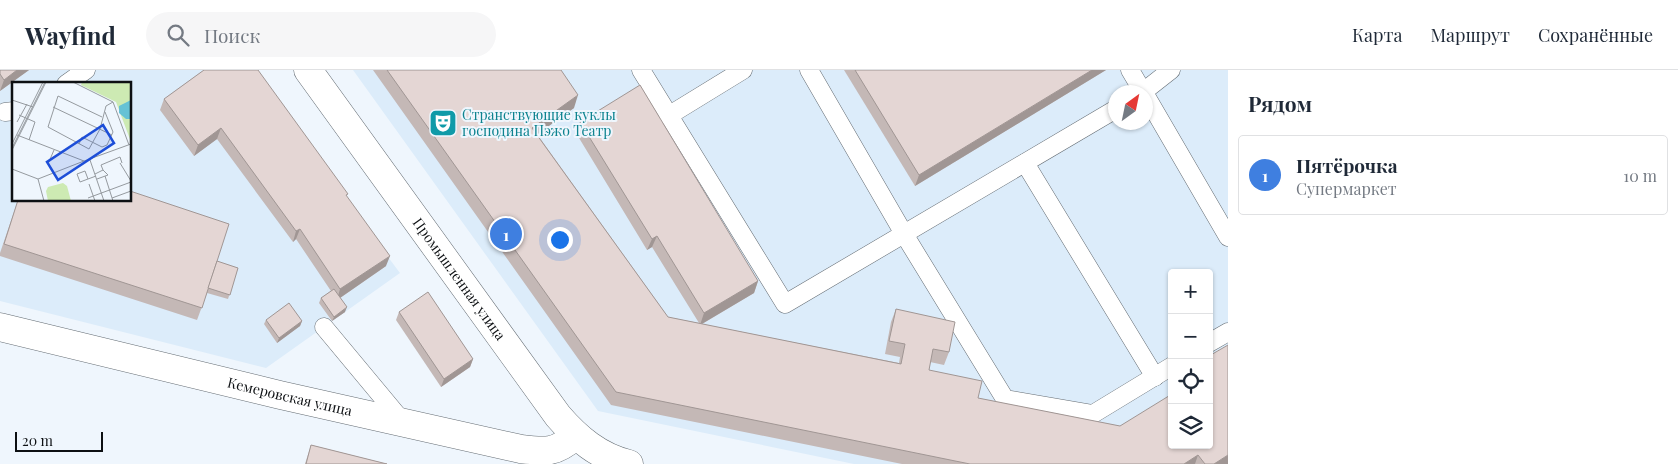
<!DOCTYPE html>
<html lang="ru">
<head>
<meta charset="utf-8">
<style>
  body { margin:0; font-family:"Playfair Display",serif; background:#f6f6f7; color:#1f2937 }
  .controls { position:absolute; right:15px; bottom:15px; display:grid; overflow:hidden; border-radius:5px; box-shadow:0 1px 4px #0004 }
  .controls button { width:45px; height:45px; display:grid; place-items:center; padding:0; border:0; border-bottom:1px solid #e0e1e3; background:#fff; color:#1f2937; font:25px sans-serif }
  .compass { position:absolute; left:1108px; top:15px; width:45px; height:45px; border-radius:50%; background:#fff; box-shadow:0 1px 4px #0004; rotate:33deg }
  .scale { position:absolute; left:15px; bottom:12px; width:88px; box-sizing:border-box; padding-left:5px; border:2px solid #0d1013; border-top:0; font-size:14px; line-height:18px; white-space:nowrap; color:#0d1013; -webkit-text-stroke:4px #eff6fd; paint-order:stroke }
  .you { position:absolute; left:559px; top:169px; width:18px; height:18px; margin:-12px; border:4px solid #fff; border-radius:50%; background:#1a73e8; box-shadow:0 0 0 8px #1a73e833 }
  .badge { display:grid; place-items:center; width:32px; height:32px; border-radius:50%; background:#9e6922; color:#fff; font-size:16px; font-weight:700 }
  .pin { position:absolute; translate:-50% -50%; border:2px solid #fff; box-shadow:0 1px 5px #0006 }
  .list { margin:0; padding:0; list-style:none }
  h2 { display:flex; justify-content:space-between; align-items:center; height:65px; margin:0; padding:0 20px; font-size:21px }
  h2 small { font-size:16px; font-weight:400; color:#747a83 }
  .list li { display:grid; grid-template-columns:32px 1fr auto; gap:15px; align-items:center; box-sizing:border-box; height:80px; margin:0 10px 10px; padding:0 10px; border:1px solid #e0e1e3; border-radius:5px }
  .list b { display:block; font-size:19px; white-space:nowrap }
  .list p { margin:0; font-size:16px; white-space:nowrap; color:#747a83 }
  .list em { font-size:16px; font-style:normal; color:#747a83 }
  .icon { flex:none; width:28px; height:28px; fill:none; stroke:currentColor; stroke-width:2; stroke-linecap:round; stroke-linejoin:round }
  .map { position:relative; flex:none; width:1228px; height:394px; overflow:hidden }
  header { display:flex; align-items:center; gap:30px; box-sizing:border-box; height:70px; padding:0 25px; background:#fff; border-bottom:1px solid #e0e1e3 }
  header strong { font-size:24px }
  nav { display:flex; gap:28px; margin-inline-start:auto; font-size:18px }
  .search { width:350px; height:45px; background:#f6f6f7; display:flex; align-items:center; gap:12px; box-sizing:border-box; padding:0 18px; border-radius:28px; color:#747a83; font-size:19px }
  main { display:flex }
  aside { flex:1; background:#fff }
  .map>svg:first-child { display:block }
  .built { fill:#dcecfa; fill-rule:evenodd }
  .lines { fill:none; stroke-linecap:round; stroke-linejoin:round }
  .service-casing { stroke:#646c73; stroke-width:19 }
  .minor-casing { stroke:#646c73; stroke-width:29 }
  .tertiary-casing { stroke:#646c73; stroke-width:29 }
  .service { stroke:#fff; stroke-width:18 }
  .minor { stroke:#fff; stroke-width:28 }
  .tertiary { stroke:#fff; stroke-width:28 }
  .wall { fill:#c4b8b6 }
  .shaded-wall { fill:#a09694 }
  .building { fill:#e4d6d4; stroke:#a09694 }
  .labels { text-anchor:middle; stroke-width:4; stroke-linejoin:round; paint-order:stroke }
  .culture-label { font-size:14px; fill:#0d838f; stroke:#eff6fd; text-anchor:start }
  .street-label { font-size:14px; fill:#0d1013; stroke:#eff6fd }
  .inset-road { fill:none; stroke:#959a9f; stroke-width:1 }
  .view { fill:#1d4ed8; fill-opacity:0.15; stroke:#1d4ed8; stroke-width:2.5 }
  .inset-edge { fill:none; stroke:#0d1013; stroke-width:2.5 }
</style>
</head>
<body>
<header>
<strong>Wayfind</strong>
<div class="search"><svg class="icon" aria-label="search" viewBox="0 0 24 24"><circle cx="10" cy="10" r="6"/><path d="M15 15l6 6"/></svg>Поиск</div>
<nav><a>Карта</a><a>Маршрут</a><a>Сохранённые</a></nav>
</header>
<main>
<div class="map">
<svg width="1228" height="394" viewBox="0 0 1228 394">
  <rect width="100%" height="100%" fill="#eff6fd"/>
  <g class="built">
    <path d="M 0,0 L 248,0 L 400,203 L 266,298 L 0,231 ZM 14,14 L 130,14 L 130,130 L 14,130 Z"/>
    <path d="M 353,0 L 1228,0 L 1228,394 L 854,394 L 598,341 ZM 1116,22 L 1146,22 L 1146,52 L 1116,52 ZM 1172,203 L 1209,203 L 1209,375 L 1172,375 Z"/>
  </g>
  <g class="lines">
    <defs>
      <g id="service">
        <polyline points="641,0 785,234 1116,39"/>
        <polyline points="809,0 904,164 1005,329 1093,344 1172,296"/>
        <polyline points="1130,0 1143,22"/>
        <polyline points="66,14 86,0"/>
        <polyline points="1143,22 1171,0"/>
        <polyline points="1146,26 1228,167"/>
        <polyline points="5,42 14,41"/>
        <polyline points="668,46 743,0"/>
        <polyline points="1025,93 1155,307"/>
        <polyline points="324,257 403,352"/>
        <polyline points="1209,273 1228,262"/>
      </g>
      <g id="minor">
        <path id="s1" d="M 0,257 L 280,325 L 521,379 C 546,382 556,383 575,366"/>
      </g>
      <g id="tertiary">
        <path id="s2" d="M 308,0 L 558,346 C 577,368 599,387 629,394"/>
      </g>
    </defs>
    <use href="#service" class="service-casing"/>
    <use href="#minor" class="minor-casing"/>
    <use href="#tertiary" class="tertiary-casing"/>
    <use href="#service" class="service"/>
    <use href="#minor" class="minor"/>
    <use href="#tertiary" class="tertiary"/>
  </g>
  <g class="wall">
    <polygon points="0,0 29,0 0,21"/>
    <polygon points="204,0 347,127 386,196 340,228 345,242 332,251 319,233 321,228 331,221 296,169 293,172 217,69 194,86 160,40 164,29"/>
    <polygon points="373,0 561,0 574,38 537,64 668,247 699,253 652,177 647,180 576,63 580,52 758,211 754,223 702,254 899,293 900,287 885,284 891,252 896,239 949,282 944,295 930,292 929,300 978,328 1120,356 1228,394 902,394 611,335"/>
    <polygon points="844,0 1106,0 915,116"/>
    <polygon points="18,130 238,198 228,229 207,223 197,250 0,186 0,183"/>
    <polygon points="399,242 473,289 470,297 441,317 396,250"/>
    <polygon points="266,250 302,251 300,256 277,273 264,254"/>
    <polygon points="311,375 387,394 305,394"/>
  </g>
  <g class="shaded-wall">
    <polygon points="17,0 29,0 0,21 4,10"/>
    <polygon points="1092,0 1106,0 915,116 919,105"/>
    <polygon points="578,25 574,38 528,71 532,58"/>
    <polygon points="221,58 217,69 194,86 198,75"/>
    <polygon points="300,159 296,169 293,172 296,161"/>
    <polygon points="657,166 652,177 647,180 652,169"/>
    <polygon points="390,186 386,196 337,230 340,219"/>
    <polygon points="758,211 754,223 700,255 704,243"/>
    <polygon points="347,237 345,242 332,251 334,247"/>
    <polygon points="302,251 300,256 277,273 279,268"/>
    <polygon points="473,289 470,297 441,317 444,309"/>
    <polygon points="1198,385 1195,394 1184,394"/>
    <polygon points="1228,385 1228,394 1214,394"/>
  </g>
  <g class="building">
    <polygon points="0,0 17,0 4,10 0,4"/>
    <polygon points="204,0 258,0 348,124 346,125 390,186 340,219 300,159 296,161 221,58 198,75 164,29"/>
    <polygon points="387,0 561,0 578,25 532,58 668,247 901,294 905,274 889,271 896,239 955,252 949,282 933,279 929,300 982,311 978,328 1120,356 1172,324 1172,375 1209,375 1209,286 1228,275 1228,385 1214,394 1205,394 1198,385 1184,394 970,394 616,322"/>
    <polygon points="855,0 1092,0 919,105"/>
    <polygon points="640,15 758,211 704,243 657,166 652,169 580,52"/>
    <polygon points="130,121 229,154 202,238 4,174 18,130 130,130"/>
    <polygon points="217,191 238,198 230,225 208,218"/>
    <polygon points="334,219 347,237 334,247 321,228"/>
    <polygon points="428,222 473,289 444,309 399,242"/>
    <polygon points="289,233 302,251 279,268 266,250"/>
    <polygon points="311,375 387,394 306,394"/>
  </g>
  <defs>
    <symbol id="theatre-square" viewBox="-11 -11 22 22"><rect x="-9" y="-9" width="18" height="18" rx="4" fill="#0f9aa8" stroke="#eff6fd"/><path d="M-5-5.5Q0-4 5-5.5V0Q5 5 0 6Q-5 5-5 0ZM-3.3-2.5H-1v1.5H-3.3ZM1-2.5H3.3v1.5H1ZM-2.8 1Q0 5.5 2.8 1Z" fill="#fff"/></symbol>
  </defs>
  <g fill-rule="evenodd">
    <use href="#theatre-square" x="427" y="37" width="32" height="32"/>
  </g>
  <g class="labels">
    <g class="culture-label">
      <text x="462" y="50">Странствующие куклы<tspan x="462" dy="16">господина Пэжо Театр</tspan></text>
    </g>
    <g class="street-label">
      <text dy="5" stroke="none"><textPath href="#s2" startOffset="258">Промышленная улица</textPath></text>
      <text dy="5" stroke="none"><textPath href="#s1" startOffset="298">Кемеровская улица</textPath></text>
    </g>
  </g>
  <g transform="translate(12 12)">
    <rect width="119" height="119" fill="#eff6fd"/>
    <path d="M 70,0 L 119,0 L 119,60 L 104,20 L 69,3 ZM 51,101 L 55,104 L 59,119 L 36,119 L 34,109 L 36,105 Z" fill="#cdeab3"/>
    <path d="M 119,18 L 119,37 L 114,37 L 107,31 L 107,24 Z" fill="#66c2d5"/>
    <path class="inset-road" d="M 61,0 L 101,20 L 117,63M 0,18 L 21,25M 41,25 L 100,53M 7,33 L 23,40 L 17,58M 90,35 L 46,14 L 36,45 L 77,67 L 88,47 L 94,24 L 101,20M 5,40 L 15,22M 5,53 L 72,79 L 119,62M 0,62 L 31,0M 67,62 L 70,55 L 90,65 L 95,63 L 101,50 L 93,30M 0,66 L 33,0M 0,68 L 34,0M 78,78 L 92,119M 108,81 L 119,99M 36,82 L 42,68M 0,87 L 26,97 L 72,79M 83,92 L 91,88 L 89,83 L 108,75 L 110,81M 93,94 L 101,119M 26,97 L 32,119M 76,97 L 73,89 L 65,92 L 68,100 L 84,94M 85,97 L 96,93 L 91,88M 77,102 L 83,119M 76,116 L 119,100M 100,116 L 119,109"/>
    <path class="view" d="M 91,43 L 102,61 L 46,98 L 35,80 Z"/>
    <rect width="119" height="119" class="inset-edge"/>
  </g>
</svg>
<div class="controls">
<button>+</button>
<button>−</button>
<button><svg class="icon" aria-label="locate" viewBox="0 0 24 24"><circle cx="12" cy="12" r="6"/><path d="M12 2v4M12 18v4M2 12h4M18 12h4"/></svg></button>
<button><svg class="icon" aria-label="layers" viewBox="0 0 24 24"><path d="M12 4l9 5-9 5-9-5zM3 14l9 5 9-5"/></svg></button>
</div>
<svg class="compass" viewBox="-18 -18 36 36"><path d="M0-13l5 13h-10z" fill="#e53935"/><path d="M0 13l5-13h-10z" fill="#747a83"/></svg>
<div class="scale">20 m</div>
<div class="you"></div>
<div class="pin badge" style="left:506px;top:164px;background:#3f7fe0">1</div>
</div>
<aside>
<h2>Рядом<small></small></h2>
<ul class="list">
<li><span class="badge" style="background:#3f7fe0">1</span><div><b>Пятёрочка</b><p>Супермаркет</p></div><em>10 m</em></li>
</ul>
</aside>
</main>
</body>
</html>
